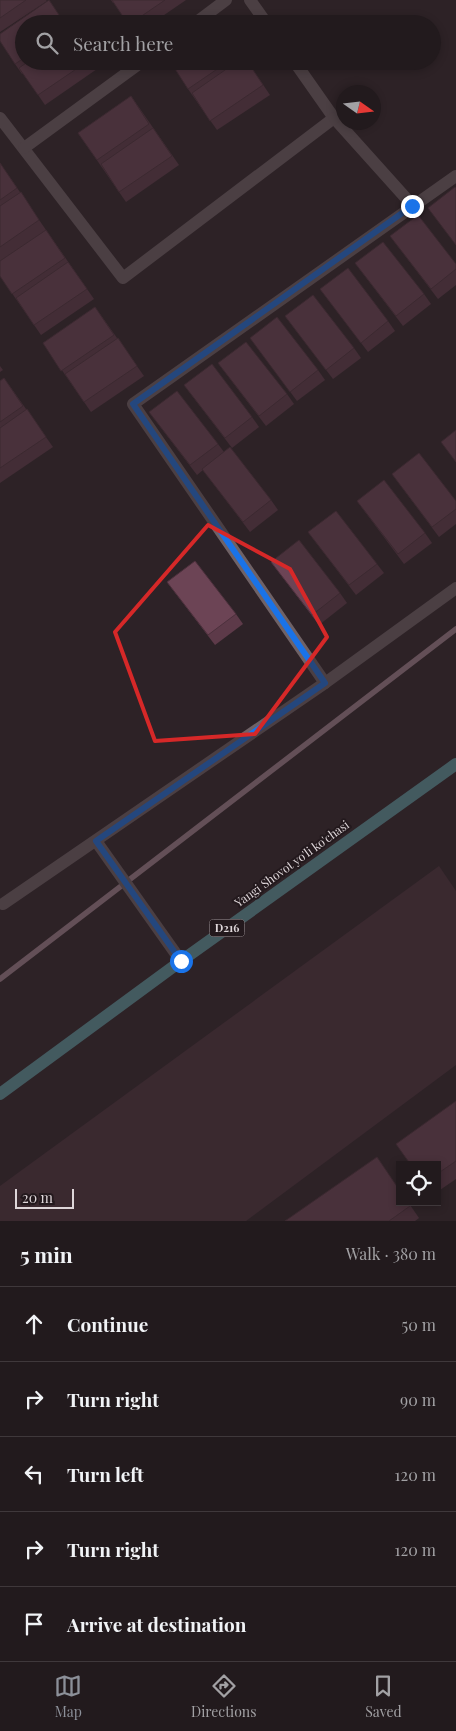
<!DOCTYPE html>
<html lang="en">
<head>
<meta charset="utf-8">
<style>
  body { margin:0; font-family:"Playfair Display",serif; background:#2a2326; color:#f1f3f6 }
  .controls { position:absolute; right:15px; bottom:15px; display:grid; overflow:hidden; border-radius:0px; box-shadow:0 2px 8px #0003 }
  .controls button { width:45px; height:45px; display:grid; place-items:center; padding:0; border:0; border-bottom:1px solid #3f383b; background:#221a1d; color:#f1f3f6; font:25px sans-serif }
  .compass { position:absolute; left:336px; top:85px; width:45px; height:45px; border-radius:50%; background:#221a1d; box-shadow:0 2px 8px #0003; rotate:104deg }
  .scale { position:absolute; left:15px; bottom:12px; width:59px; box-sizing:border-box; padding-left:5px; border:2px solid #ded6d9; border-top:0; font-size:14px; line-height:18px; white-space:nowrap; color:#ded6d9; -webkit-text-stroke:4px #23191d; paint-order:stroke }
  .stop { position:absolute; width:15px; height:15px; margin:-11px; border:4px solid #1a73e8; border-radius:50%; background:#fff }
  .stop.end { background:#1a73e8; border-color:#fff; box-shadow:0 1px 5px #0008 }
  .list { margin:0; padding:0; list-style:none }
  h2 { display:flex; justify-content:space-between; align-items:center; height:65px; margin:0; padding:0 20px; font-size:21px }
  h2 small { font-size:16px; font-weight:400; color:#a2a1a4 }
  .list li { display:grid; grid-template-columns:32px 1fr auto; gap:15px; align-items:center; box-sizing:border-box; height:75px; padding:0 20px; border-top:1px solid #3f383b }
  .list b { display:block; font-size:19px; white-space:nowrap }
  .list em { font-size:16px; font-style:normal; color:#a2a1a4 }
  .icon { flex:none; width:28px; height:28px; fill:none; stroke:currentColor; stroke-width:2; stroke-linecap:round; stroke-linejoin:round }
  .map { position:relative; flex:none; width:456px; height:1221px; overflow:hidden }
  .search { position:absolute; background:#221a1d; box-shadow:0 2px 8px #0003; left:15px; right:15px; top:15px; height:55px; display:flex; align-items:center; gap:12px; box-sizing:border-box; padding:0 18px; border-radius:28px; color:#a2a1a4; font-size:19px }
  .sheet { height:440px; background:#221a1d }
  nav { display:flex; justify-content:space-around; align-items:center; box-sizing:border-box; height:70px; border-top:1px solid #3f383b; background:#221a1d; font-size:14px; color:#a2a1a4 }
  nav a { display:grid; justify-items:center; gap:2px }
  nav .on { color:#8c9099 }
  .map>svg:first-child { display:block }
  .green { fill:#4a313b }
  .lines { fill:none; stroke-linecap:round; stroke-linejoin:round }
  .stream { stroke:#a58592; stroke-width:5.5 }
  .street { stroke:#6f6266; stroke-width:12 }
  .primary { stroke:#5e9da5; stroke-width:12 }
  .wall { fill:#5d3a49 }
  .building { fill:#6c4455; stroke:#4c303c }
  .route { stroke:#1a73e8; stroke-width:6 }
  .marked { fill:none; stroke:#d62828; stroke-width:4; stroke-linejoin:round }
  .labels { text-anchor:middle; stroke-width:4; stroke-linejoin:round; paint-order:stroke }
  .shield { fill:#23191d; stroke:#a69da1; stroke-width:1 }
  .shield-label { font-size:11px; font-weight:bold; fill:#ded6d9 }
  .street-label { font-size:12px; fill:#ded6d9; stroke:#23191d }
</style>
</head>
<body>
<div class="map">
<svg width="456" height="1221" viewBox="0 0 456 1221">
  <rect width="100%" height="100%" fill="#2d2227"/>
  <polygon class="green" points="439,866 456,891 456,1065 246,1221 0,1221 0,1186"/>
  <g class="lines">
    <polyline class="stream" points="0,979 456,629"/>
    <g class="street">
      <polyline points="250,0 267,24"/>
      <polyline points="194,24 226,0"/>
      <polyline points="294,61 334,118 413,206"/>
      <polyline points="0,118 123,278 334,118"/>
      <polyline points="24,148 143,61"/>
      <polyline points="325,683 133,404 456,176"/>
      <polyline points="96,841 181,961"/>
      <polyline points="3,904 325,683 456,588"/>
    </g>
    <polyline class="primary" points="0,1094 181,961 456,764"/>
  </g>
  <g class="wall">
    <polygon points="0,0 46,0 47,1 0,32"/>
    <polygon points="111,0 186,0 151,24 128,24 114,3 113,3"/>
    <polygon points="24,24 24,61 92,61 97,69 45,105 23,73 22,74 15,64"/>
    <polygon points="170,61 247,61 270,95 217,130 195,99 188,89"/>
    <polygon points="131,96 179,165 126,202 78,133"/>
    <polygon points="0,163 46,230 42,233 46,230 94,299 41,335 0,276"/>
    <polygon points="390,236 456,264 456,285 438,299"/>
    <polygon points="355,263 424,294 431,304 403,326"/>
    <polygon points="320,289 388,321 395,331 368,352"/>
    <polygon points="95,307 144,376 91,412 43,343"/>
    <polygon points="285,316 354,348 361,358 333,379"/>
    <polygon points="250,338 318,370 325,380 297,401"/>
    <polygon points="218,363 287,394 294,404 266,426"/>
    <polygon points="0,366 3,370 0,372"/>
    <polygon points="4,378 53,447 0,483 0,381"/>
    <polygon points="184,385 252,417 259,427 232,448"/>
    <polygon points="149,412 218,444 224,452 271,500 278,510 250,532 203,470 197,475"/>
    <polygon points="392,474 456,501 456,524 439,537"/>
    <polygon points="357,501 425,533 432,543 404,564"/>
    <polygon points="308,532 377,564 384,573 356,595"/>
    <polygon points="271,562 340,593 347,603 319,625"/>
    <polygon points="167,582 236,614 243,624 215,645"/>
    <polygon points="456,1101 456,1179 437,1192 437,1165"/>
    <polygon points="408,1202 419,1218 415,1221 285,1221"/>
  </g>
  <g class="building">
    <polygon points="0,0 26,0 0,18"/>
    <polygon points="49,0 65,24 24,24 24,58 15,64 0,41 0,34"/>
    <polygon points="112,0 165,0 130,24 128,24"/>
    <polygon points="29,61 88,61 38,95 19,68"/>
    <polygon points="170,61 229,61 188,89"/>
    <polygon points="238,61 247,61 263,85 210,121 192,93"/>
    <polygon points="131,96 149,124 97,160 78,133"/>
    <polygon points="153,128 172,156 119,192 101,164"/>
    <polygon points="0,163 17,188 0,200"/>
    <polygon points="455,187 456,188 456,245 428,208"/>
    <polygon points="21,192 39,220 0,247 0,206"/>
    <polygon points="418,215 456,264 456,269 431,289 390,236"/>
    <polygon points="46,230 65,258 12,294 0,276 0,261"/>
    <polygon points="383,242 424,294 396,316 355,263"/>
    <polygon points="68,262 87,289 34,325 16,298"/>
    <polygon points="348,268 388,321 361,343 320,289"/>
    <polygon points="313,295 354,348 326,370 285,316"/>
    <polygon points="95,307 114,335 61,371 43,343"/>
    <polygon points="277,317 318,370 290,392 250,338"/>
    <polygon points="118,338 137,366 84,402 65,374"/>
    <polygon points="246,342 287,394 259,416 218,363"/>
    <polygon points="212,364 252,417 225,438 184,385"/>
    <polygon points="4,378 23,406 0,422 0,381"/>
    <polygon points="177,391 218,444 190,465 149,412"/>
    <polygon points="27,409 46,437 0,468 0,428"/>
    <polygon points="456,430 456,462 441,442"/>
    <polygon points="230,447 271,500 243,522 202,469"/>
    <polygon points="419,453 456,501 456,509 432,527 392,474"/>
    <polygon points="384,480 425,533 398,554 357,501"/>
    <polygon points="336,511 377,564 349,585 308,532"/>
    <polygon points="299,540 340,593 312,615 271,562"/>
    <polygon points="195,561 236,614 208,635 167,582"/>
    <polygon points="456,1101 456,1161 437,1174 437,1165 411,1165 396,1144"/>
    <polygon points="377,1157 400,1191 400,1202 408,1202 410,1206 389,1221 285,1221"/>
  </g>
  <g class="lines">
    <polyline class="route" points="181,961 96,841 325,683 133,404 412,206"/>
  </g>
  <path d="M0 0H456V1221H0ZM 208,525 L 290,569 L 327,637 L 255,734 L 155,741 L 115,632 Z" fill="#2d2227" fill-opacity=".55" fill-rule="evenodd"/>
  <path class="marked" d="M 208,525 L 290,569 L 327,637 L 255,734 L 155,741 L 115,632 Z"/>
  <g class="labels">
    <rect class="shield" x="209.5" y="919.5" width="35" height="17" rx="4"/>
    <g class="shield-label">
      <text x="227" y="932">D216</text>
    </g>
    <g class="street-label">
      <text transform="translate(292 864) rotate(-36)" y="4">Yangi Shovot yo'li ko'chasi</text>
    </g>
  </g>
</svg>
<div class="controls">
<button><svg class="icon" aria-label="locate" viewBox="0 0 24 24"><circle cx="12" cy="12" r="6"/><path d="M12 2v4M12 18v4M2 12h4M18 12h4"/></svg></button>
</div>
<svg class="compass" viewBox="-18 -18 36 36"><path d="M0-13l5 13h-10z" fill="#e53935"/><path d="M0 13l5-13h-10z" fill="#a2a1a4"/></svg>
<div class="scale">20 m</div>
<div class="stop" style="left:181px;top:961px"></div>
<div class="stop end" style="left:412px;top:206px"></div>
<div class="search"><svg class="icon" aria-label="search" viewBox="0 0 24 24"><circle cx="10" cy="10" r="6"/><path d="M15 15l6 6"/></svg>Search here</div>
</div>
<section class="sheet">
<h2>5 min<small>Walk · 380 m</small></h2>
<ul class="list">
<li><svg class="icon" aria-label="ahead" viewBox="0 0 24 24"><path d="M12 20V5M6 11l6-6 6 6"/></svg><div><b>Continue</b></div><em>50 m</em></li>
<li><svg class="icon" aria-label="right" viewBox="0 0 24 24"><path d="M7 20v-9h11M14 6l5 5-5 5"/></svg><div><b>Turn right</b></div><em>90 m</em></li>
<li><svg class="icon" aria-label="left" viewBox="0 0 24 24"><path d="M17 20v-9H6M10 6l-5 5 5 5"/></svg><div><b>Turn left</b></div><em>120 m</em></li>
<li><svg class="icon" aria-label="right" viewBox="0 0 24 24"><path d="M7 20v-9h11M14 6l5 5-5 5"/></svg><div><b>Turn right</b></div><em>120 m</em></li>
<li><svg class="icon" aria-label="arrive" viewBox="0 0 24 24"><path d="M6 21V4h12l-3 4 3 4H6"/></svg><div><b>Arrive at destination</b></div></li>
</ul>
</section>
<nav>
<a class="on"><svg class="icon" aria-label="map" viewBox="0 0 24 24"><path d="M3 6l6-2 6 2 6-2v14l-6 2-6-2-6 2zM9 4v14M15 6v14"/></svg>Map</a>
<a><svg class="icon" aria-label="directions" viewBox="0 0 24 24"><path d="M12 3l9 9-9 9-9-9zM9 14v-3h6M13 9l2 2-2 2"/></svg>Directions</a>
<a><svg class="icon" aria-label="saved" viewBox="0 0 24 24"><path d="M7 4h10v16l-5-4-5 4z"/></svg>Saved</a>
</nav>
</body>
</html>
